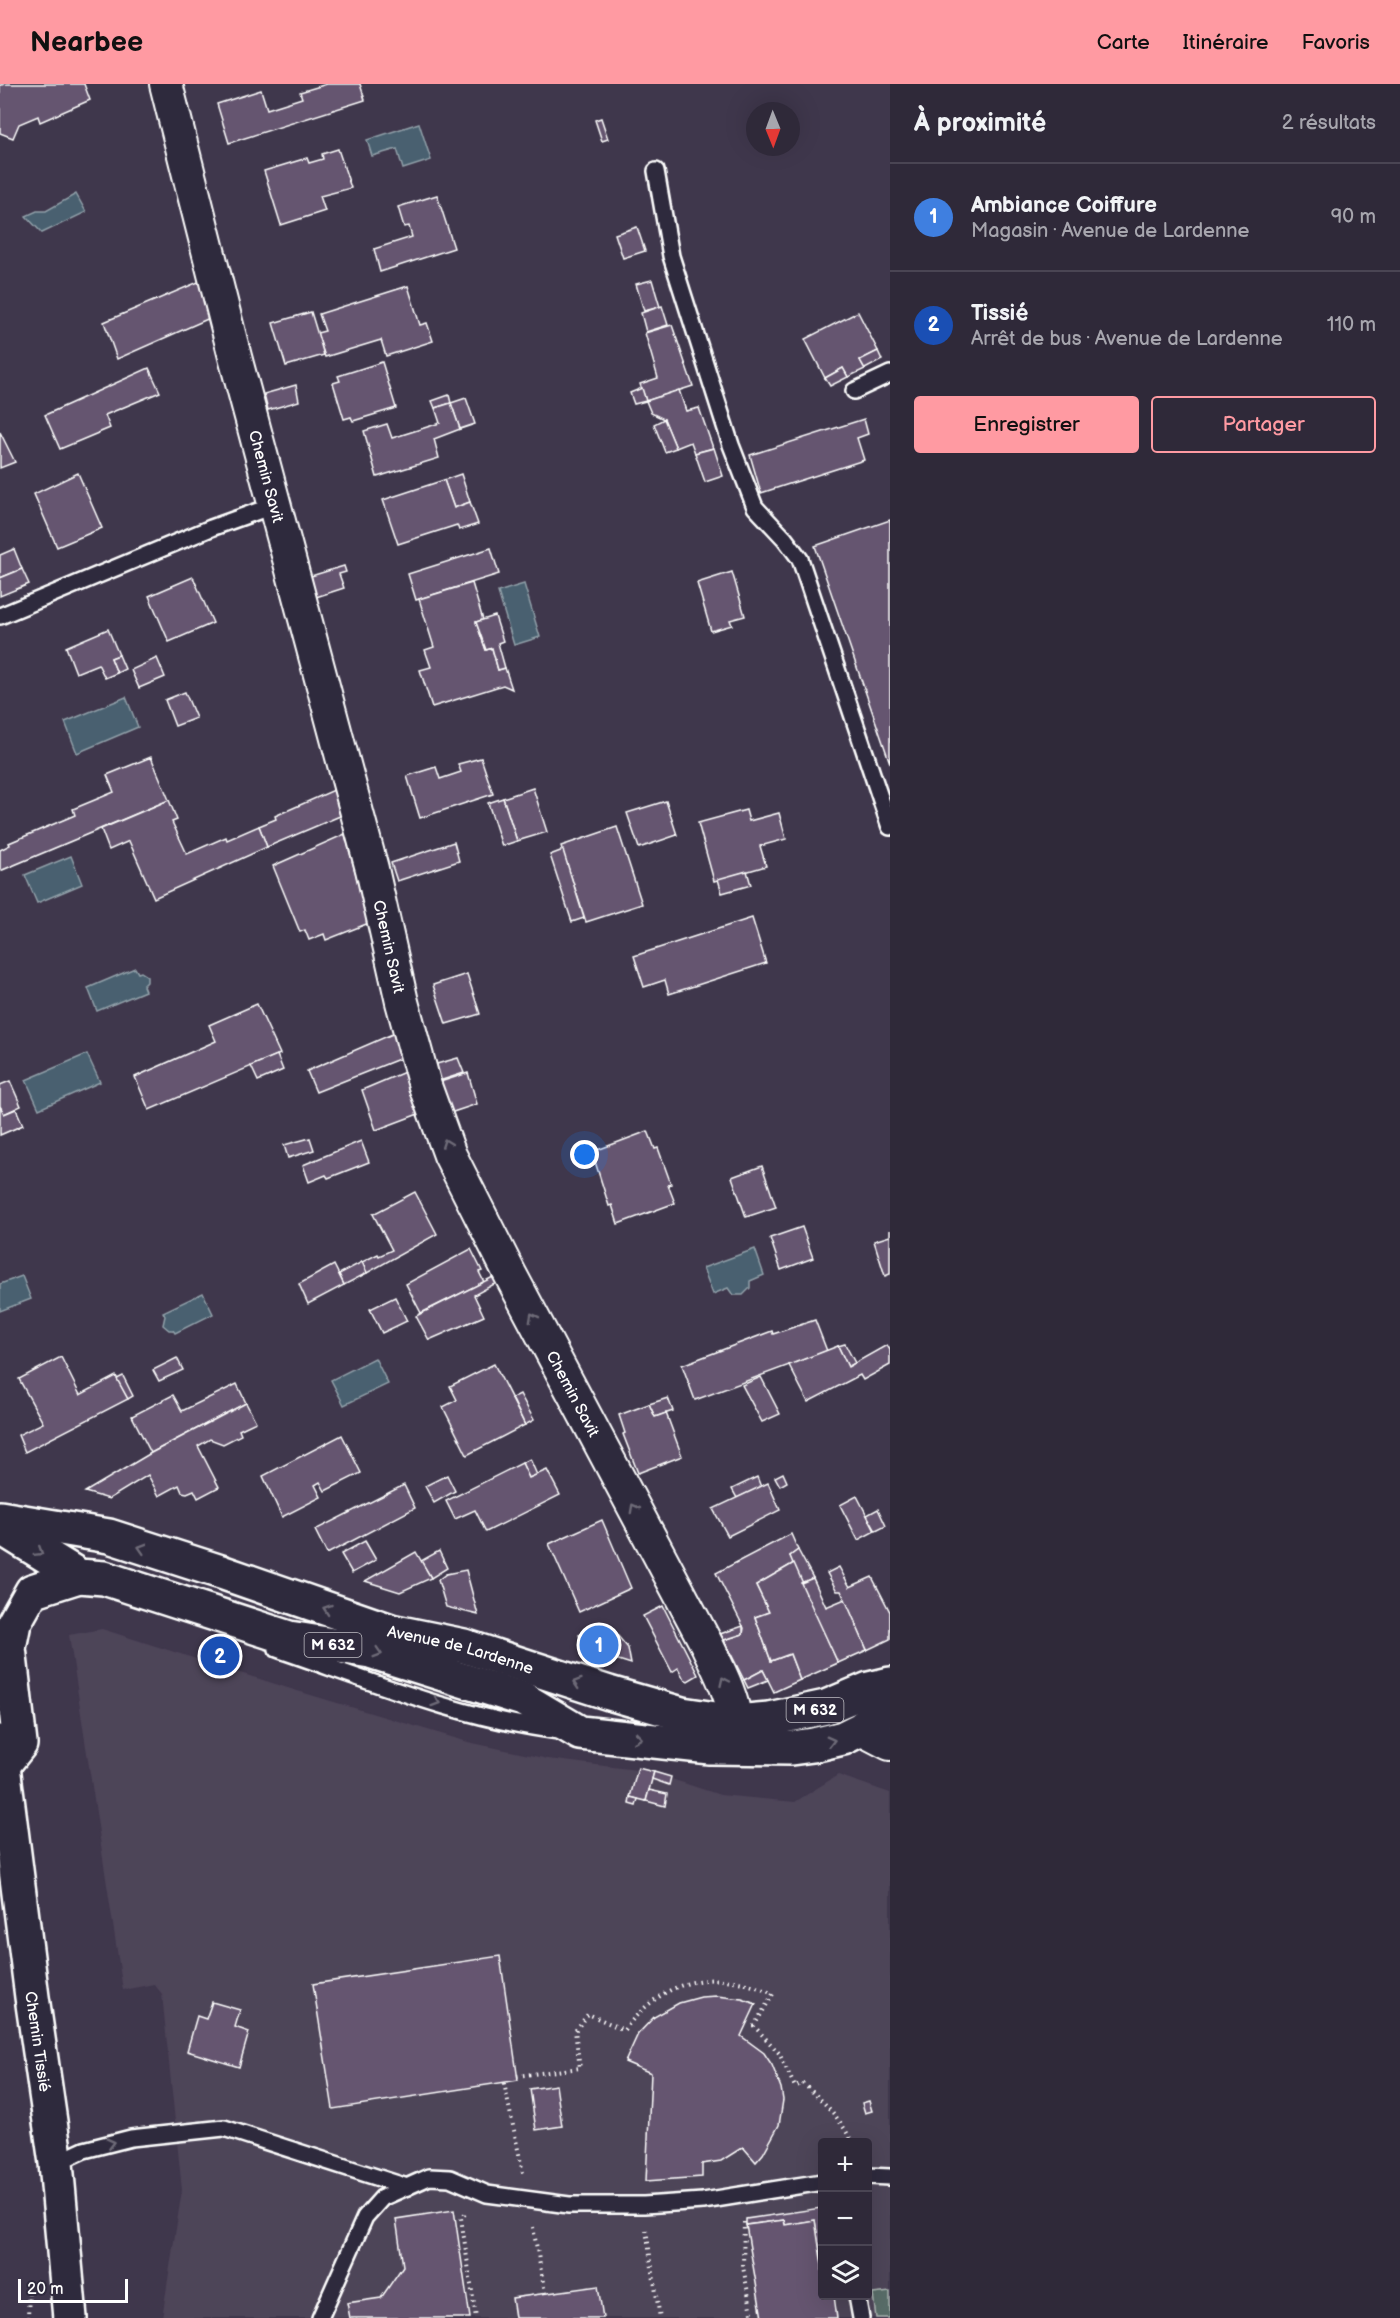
<!DOCTYPE html>
<html lang="fr">
<head>
<meta charset="utf-8">
<style>
  body { margin:0; font-family:"Balsamiq Sans",sans-serif; background:#3b3544; color:#f1f3f6 }
  .controls { position:absolute; right:18px; bottom:18px; display:grid; overflow:hidden; border-radius:6px; box-shadow:0 6px 24px #0002 }
  .controls button { width:54px; height:54px; display:grid; place-items:center; padding:0; border:0; border-bottom:2px solid #4a4553; background:#2f2939; color:#f1f3f6; font:30px sans-serif }
  .compass { position:absolute; left:746px; top:18px; width:54px; height:54px; border-radius:50%; background:#2f2939; box-shadow:0 6px 24px #0002; rotate:179deg }
  .scale { position:absolute; left:18px; bottom:15px; width:110px; box-sizing:border-box; padding-left:6px; border:3px solid #fff; border-top:0; font-size:16px; line-height:21px; white-space:nowrap; color:#fff; -webkit-text-stroke:4px #2f2a3d; paint-order:stroke }
  .you { position:absolute; left:585px; top:1071px; width:21px; height:21px; margin:-15px; border:4px solid #fff; border-radius:50%; background:#1a73e8; box-shadow:0 0 0 9px #1a73e833 }
  .badge { display:grid; place-items:center; width:39px; height:39px; border-radius:50%; background:#ff9aa2; color:#fff; font-size:20px; font-weight:700 }
  .pin { position:absolute; translate:-50% -50%; border:3px solid #fff; box-shadow:0 2px 6px #0006 }
  .list { margin:0; padding:0; list-style:none }
  h2 { display:flex; justify-content:space-between; align-items:center; height:78px; margin:0; padding:0 24px; font-size:26px }
  h2 small { font-size:20px; font-weight:400; color:#a7a6ae }
  .list li { display:grid; grid-template-columns:39px 1fr auto; gap:18px; align-items:center; box-sizing:border-box; height:108px; padding:0 24px; border-top:2px solid #4a4553 }
  .list b { display:block; font-size:22px; white-space:nowrap }
  .list p { margin:0; font-size:20px; white-space:nowrap; color:#a7a6ae }
  .list em { font-size:20px; font-style:normal; color:#a7a6ae }
  .actions { display:flex; gap:12px; padding:18px 24px }
  .actions a { flex:1; padding:14px 0; border:2px solid #ff9aa2; border-radius:6px; text-align:center; font-size:21px; color:#ff9aa2 }
  .actions .main { background:#ff9aa2; color:#111 }
  .icon { flex:none; width:33px; height:33px; fill:none; stroke:currentColor; stroke-width:2; stroke-linecap:round; stroke-linejoin:round }
  .map { position:relative; flex:none; width:890px; height:2234px; overflow:hidden }
  header { display:flex; align-items:center; gap:36px; box-sizing:border-box; height:84px; padding:0 30px; background:#ff9aa2; color:#111 }
  header strong { font-size:28px }
  nav { display:flex; gap:33px; margin-inline-start:auto; font-size:21px }
  main { display:flex }
  aside { flex:1; background:#2f2939 }
  .map>svg:first-child { display:block }
  .built { fill:#4e4459; fill-rule:evenodd }
  .green { fill:#586c67; stroke:#acb6b3; stroke-width:1.5 }
  .water { fill:#486170; stroke:#91a0a9; stroke-width:1.5 }
  .building { fill:#65556f; stroke:#fff; stroke-width:1.5 }
  .lines { fill:none; stroke-linecap:round; stroke-linejoin:round }
  .lane-casing { stroke:#fff; stroke-width:20 }
  .street-casing { stroke:#fff; stroke-width:36 }
  .secondary-casing { stroke:#fff; stroke-width:38 }
  .primary-casing { stroke:#fff; stroke-width:38 }
  .path { stroke:#fff; stroke-width:4; stroke-dasharray:1.5 4.5; stroke-linecap:butt }
  .lane { stroke:#2f2a3d; stroke-width:15 }
  .street { stroke:#2f2a3d; stroke-width:32 }
  .secondary { stroke:#2f2a3d; stroke-width:33 }
  .primary { stroke:#2f2a3d; stroke-width:33 }
  .oneway { stroke:#6d6a77 }
  .labels { text-anchor:middle; stroke-width:4.5; stroke-linejoin:round; paint-order:stroke }
  .shield { fill:#2f2a3d; stroke:#c1bfc5; stroke-width:1.5 }
  .shield-label { font-size:15px; font-weight:bold; fill:#fff }
  .street-label { font-size:16px; fill:#fff; stroke:#2f2a3d }
</style>
</head>
<body>
<header>
<strong>Nearbee</strong>
<nav><a>Carte</a><a>Itinéraire</a><a>Favoris</a></nav>
</header>
<main>
<div class="map">
<svg width="890" height="2234" viewBox="0 0 890 2234">
  <rect width="100%" height="100%" fill="#3f374c"/>
  <filter id="ink" filterUnits="userSpaceOnUse"><feTurbulence type="fractalNoise" baseFrequency=".0167" numOctaves="2"/><feDisplacementMap in="SourceGraphic" scale="12" xChannelSelector="R" yChannelSelector="G"/><feConvolveMatrix kernelMatrix="1 2 1 2 8 2 1 2 1" color-interpolation-filters="sRGB"/></filter>
  <g filter="url(#ink)">
    <path class="built" d="M 102,1545 L 294,1606 L 468,1658 L 548,1675 L 637,1686 L 638,1684 L 720,1711 L 795,1718 L 838,1691 L 890,1709 L 890,2234 L 162,2234 L 182,2106 L 162,1910 L 154,1900 L 123,1906 L 69,1551 ZM 822,2058 L 868,2058 L 868,2212 L 822,2212 Z"/>
    <polygon class="green" points="890,2208 890,2234 876,2234 873,2210"/>
    <g class="water">
      <polygon points="419,39 431,76 403,85 397,65 372,72 367,56"/>
      <polygon points="76,110 86,128 42,149 26,132 37,127 46,127"/>
      <polygon points="524,500 540,553 514,561 498,508"/>
      <polygon points="126,613 138,643 77,669 65,638"/>
      <polygon points="71,772 82,800 37,819 25,791"/>
      <polygon points="135,884 138,889 141,888 147,892 147,898 143,902 145,907 97,927 88,904"/>
      <polygon points="87,970 100,998 39,1025 26,996"/>
      <polygon points="755,1165 764,1191 750,1197 750,1204 743,1211 733,1211 728,1204 713,1210 703,1184"/>
      <polygon points="22,1192 31,1215 0,1227 0,1200"/>
      <polygon points="203,1209 213,1230 175,1249 173,1246 169,1246 163,1241 165,1232 163,1228"/>
      <polygon points="375,1274 388,1300 344,1321 331,1296"/>
    </g>
    <g class="building">
      <polygon points="7,0 84,0 90,16 40,38 38,32 19,40 13,54 0,49 0,1"/>
      <polygon points="327,0 360,0 365,16 229,59 217,20 261,6 267,25 302,14 300,8"/>
      <polygon points="601,34 608,55 602,57 595,36"/>
      <polygon points="338,65 351,104 320,112 325,127 281,141 264,87 307,74 309,79 323,75 322,70"/>
      <polygon points="437,111 454,164 380,188 374,165 412,153 409,142 404,143 398,123"/>
      <polygon points="637,143 645,167 623,174 615,150"/>
      <polygon points="203,196 212,233 117,275 104,238"/>
      <polygon points="652,196 660,223 644,227 636,200"/>
      <polygon points="408,202 420,241 427,239 433,257 386,272 381,256 325,273 317,249 325,247 319,230"/>
      <polygon points="662,222 668,241 646,248 641,229"/>
      <polygon points="311,228 324,271 286,282 273,239"/>
      <polygon points="858,228 878,267 860,276 865,285 848,293 843,284 825,294 805,255"/>
      <polygon points="672,241 693,302 646,317 640,300 658,294 645,249"/>
      <polygon points="878,267 882,276 865,285 860,276"/>
      <polygon points="382,278 396,324 353,337 351,333 344,335 333,299 340,297 338,292"/>
      <polygon points="149,284 160,308 105,331 110,344 60,365 45,331"/>
      <polygon points="843,284 848,293 830,302 825,294"/>
      <polygon points="296,301 299,317 268,326 264,310"/>
      <polygon points="642,304 646,317 634,320 630,309"/>
      <polygon points="679,306 686,327 699,324 713,364 695,369 691,358 676,364 664,335 651,329 646,317"/>
      <polygon points="449,311 451,319 435,324 432,317"/>
      <polygon points="466,314 475,340 460,345 451,319"/>
      <polygon points="451,319 460,345 434,355 439,374 377,393 364,347 387,340 392,354 440,339 435,324"/>
      <polygon points="664,335 676,364 665,368 654,340"/>
      <polygon points="864,335 868,350 857,354 864,376 761,409 750,371"/>
      <polygon points="0,348 15,378 0,384"/>
      <polygon points="714,364 723,392 705,398 695,369"/>
      <polygon points="78,389 102,444 57,463 34,410"/>
      <polygon points="461,390 470,418 454,424 444,396"/>
      <polygon points="444,396 454,424 470,418 478,440 459,446 457,441 398,460 383,416"/>
      <polygon points="890,436 890,679 815,462"/>
      <polygon points="491,464 499,490 416,516 408,490"/>
      <polygon points="14,465 22,485 0,494 0,471"/>
      <polygon points="344,482 346,488 339,490 344,504 316,513 311,492"/>
      <polygon points="22,485 29,500 0,512 0,494"/>
      <polygon points="732,488 745,532 730,536 732,541 711,547 697,499"/>
      <polygon points="193,493 213,539 169,558 149,512"/>
      <polygon points="472,499 483,536 476,538 486,566 492,564 498,586 505,584 512,605 503,601 432,623 420,586 431,583 425,566 434,563 419,515"/>
      <polygon points="495,532 503,557 498,559 505,584 498,586 492,564 486,566 476,538"/>
      <polygon points="108,545 119,571 111,574 117,589 105,594 98,580 76,589 66,563"/>
      <polygon points="119,571 125,585 117,589 111,574"/>
      <polygon points="157,574 165,593 139,604 131,586"/>
      <polygon points="185,608 196,634 175,642 165,616"/>
      <polygon points="151,673 169,716 0,787 0,766 10,761 9,759 75,731 73,725 114,708 107,691"/>
      <polygon points="481,674 493,710 420,734 407,692 436,683 440,695 461,688 458,680"/>
      <polygon points="533,704 547,748 517,757 503,714"/>
      <polygon points="334,706 340,732 267,763 259,742 276,735 275,732"/>
      <polygon points="503,714 517,757 502,762 488,719"/>
      <polygon points="169,716 177,736 172,738 187,770 226,753 227,756 259,742 267,763 154,814 129,757 109,766 101,745"/>
      <polygon points="666,717 677,751 639,764 627,729"/>
      <polygon points="746,726 749,737 779,729 786,755 760,762 766,782 714,797 698,739"/>
      <polygon points="617,743 642,820 586,838 561,762"/>
      <polygon points="345,750 369,839 326,856 324,850 309,856 305,846 300,848 273,782"/>
      <polygon points="454,758 459,777 397,797 391,779"/>
      <polygon points="563,766 584,834 572,838 550,771"/>
      <polygon points="747,787 751,801 722,809 718,795"/>
      <polygon points="752,834 766,879 669,910 665,896 644,903 634,872"/>
      <polygon points="467,890 480,930 446,940 433,901"/>
      <polygon points="257,920 280,970 149,1026 135,993 216,957 209,941"/>
      <polygon points="397,948 404,973 316,1008 307,987"/>
      <polygon points="277,971 283,986 258,997 251,982"/>
      <polygon points="458,974 464,989 436,998 433,981"/>
      <polygon points="407,987 421,1029 376,1046 362,1006"/>
      <polygon points="468,989 477,1020 450,1029 437,999"/>
      <polygon points="10,997 21,1022 4,1030 0,1022 0,1001"/>
      <polygon points="0,1022 4,1030 16,1025 23,1041 0,1051"/>
      <polygon points="648,1047 655,1065 658,1064 671,1100 668,1101 675,1119 618,1140 612,1121 609,1122 592,1068"/>
      <polygon points="310,1054 314,1066 288,1074 284,1061"/>
      <polygon points="361,1057 369,1078 328,1094 326,1091 309,1098 303,1081"/>
      <polygon points="762,1082 776,1123 746,1133 732,1093"/>
      <polygon points="415,1108 437,1150 367,1189 362,1178 378,1170 379,1172 392,1166 373,1130"/>
      <polygon points="802,1143 813,1174 781,1186 770,1154"/>
      <polygon points="890,1146 890,1190 885,1192 874,1157 890,1152"/>
      <polygon points="471,1165 482,1187 479,1188 484,1198 421,1229 406,1200"/>
      <polygon points="362,1178 367,1189 344,1201 339,1190"/>
      <polygon points="334,1181 344,1201 308,1220 299,1200"/>
      <polygon points="497,1191 500,1197 474,1211 484,1232 429,1256 416,1232"/>
      <polygon points="395,1213 407,1237 382,1249 370,1225"/>
      <polygon points="815,1236 827,1267 695,1316 682,1281 772,1247 773,1250"/>
      <polygon points="845,1260 855,1279 848,1283 838,1262"/>
      <polygon points="887,1261 890,1266 890,1281 863,1296 860,1291 808,1318 789,1281 838,1262 848,1283"/>
      <polygon points="61,1273 80,1311 116,1292 128,1315 25,1368 18,1351 43,1339 19,1295"/>
      <polygon points="177,1274 183,1286 159,1297 153,1286"/>
      <polygon points="494,1280 525,1341 467,1371 443,1323 457,1316 450,1302"/>
      <polygon points="123,1292 133,1312 128,1315 117,1295"/>
      <polygon points="761,1293 780,1330 762,1338 742,1301"/>
      <polygon points="237,1300 246,1319 151,1369 132,1332 173,1311 182,1327"/>
      <polygon points="520,1310 534,1336 525,1341 512,1314"/>
      <polygon points="668,1314 673,1327 655,1333 649,1320"/>
      <polygon points="246,1319 256,1338 239,1346 241,1351 223,1360 210,1355 198,1362 219,1403 198,1414 194,1406 187,1409 182,1408 179,1401 159,1412 148,1391 109,1415 85,1408 151,1369"/>
      <polygon points="649,1320 655,1333 666,1329 682,1372 638,1389 623,1350 625,1349 619,1331"/>
      <polygon points="342,1351 361,1389 325,1407 320,1398 315,1401 321,1413 282,1433 263,1392"/>
      <polygon points="530,1375 537,1391 529,1394 522,1379"/>
      <polygon points="522,1379 529,1394 547,1386 560,1411 486,1448 475,1426 455,1435 446,1417"/>
      <polygon points="783,1389 787,1398 780,1402 775,1393"/>
      <polygon points="447,1391 455,1407 434,1419 425,1402"/>
      <polygon points="757,1393 761,1403 737,1414 732,1405"/>
      <polygon points="768,1399 780,1426 728,1452 713,1425"/>
      <polygon points="404,1401 415,1424 327,1470 315,1446"/>
      <polygon points="857,1412 875,1447 858,1456 840,1421"/>
      <polygon points="878,1425 886,1442 876,1447 867,1431"/>
      <polygon points="602,1436 631,1504 579,1528 549,1460"/>
      <polygon points="791,1450 798,1466 790,1472 794,1479 756,1501 769,1528 755,1533 771,1577 790,1570 800,1596 774,1608 763,1586 744,1596 724,1556 743,1550 744,1544 716,1489"/>
      <polygon points="365,1457 376,1476 352,1489 341,1470"/>
      <polygon points="798,1466 813,1494 801,1499 790,1472"/>
      <polygon points="439,1467 447,1484 431,1494 421,1477"/>
      <polygon points="416,1468 431,1494 400,1508 365,1497"/>
      <polygon points="794,1479 838,1579 800,1596 790,1570 771,1577 755,1533 769,1528 756,1501"/>
      <polygon points="839,1483 850,1503 872,1493 890,1528 890,1555 867,1566 841,1507 837,1507 827,1489"/>
      <polygon points="466,1486 478,1531 446,1523 438,1496 446,1490"/>
      <polygon points="813,1494 826,1523 845,1515 867,1566 838,1579 801,1499"/>
      <polygon points="663,1522 698,1591 688,1597 684,1595 678,1584 672,1588 643,1532"/>
      <polygon points="607,1539 628,1564 631,1580 606,1572 580,1554 579,1551"/>
      <polygon points="743,1542 743,1550 724,1556 720,1550"/>
      <polygon points="763,1586 768,1596 748,1604 744,1596"/>
      <polygon points="638,1684 654,1688 646,1717 630,1713"/>
      <polygon points="654,1688 671,1693 669,1701 652,1695"/>
      <polygon points="649,1706 667,1710 665,1722 646,1717"/>
      <polygon points="630,1713 638,1715 636,1722 629,1720"/>
      <polygon points="500,1872 518,1996 333,2025 313,1900"/>
      <polygon points="717,1912 742,1915 756,1920 741,1952 764,1969 772,1981 781,2004 783,2016 779,2041 763,2070 756,2078 743,2063 721,2077 702,2080 702,2093 646,2097 651,1989 625,1978 638,1950 654,1933 679,1919 701,1913"/>
      <polygon points="212,1918 240,1926 235,1943 249,1948 239,1983 187,1967 197,1932 206,1935"/>
      <polygon points="556,2001 562,2042 536,2046 530,2005"/>
      <polygon points="869,2017 872,2027 865,2029 862,2019"/>
      <polygon points="821,2124 822,2182 815,2136 785,2141 784,2136 746,2141 746,2135"/>
      <polygon points="454,2126 470,2234 350,2234 347,2219 381,2214 403,2182 396,2135"/>
      <polygon points="784,2136 785,2141 815,2136 822,2182 822,2212 834,2212 837,2234 762,2234 746,2141"/>
      <polygon points="598,2202 603,2234 515,2234 512,2214"/>
    </g>
    <g class="lines">
      <defs>
        <g id="lane">
          <polyline points="656,87 671,172 731,361 755,423 785,455 800,475 890,743"/>
          <polyline points="854,307 890,290"/>
          <polyline points="0,532 211,444 275,421"/>
          <path d="M 277,1565 C 368,1596 462,1635 559,1647"/>
          <polyline points="56,2079 84,2066 131,2054 224,2044 407,2103"/>
          <polyline points="868,2092 890,2093"/>
          <polyline points="857,2212 861,2234"/>
          <polyline points="320,2234 365,2133 382,2114 429,2093 450,2094 487,2110 569,2121 644,2121 703,2117 822,2098"/>
        </g>
        <g id="street">
          <path id="s1" d="M 166,0 L 235,273 L 372,785 L 402,918 L 425,1002 L 450,1071 L 510,1190 L 707,1561 C 719,1587 732,1610 736,1638 L 717,1656"/>
          <polyline points="861,1645 890,1660"/>
        </g>
        <g id="secondary">
          <path id="s2" d="M 0,1658 L 32,1913 L 56,2079 L 70,2234"/>
          <polyline points="4,1680 20,1660 9,1564 14,1539 32,1507 79,1492"/>
        </g>
        <g id="primary">
          <path id="s3" d="M 0,1434 L 109,1452 L 221,1488 L 391,1547 L 464,1562 L 609,1609 L 682,1630 L 736,1638 L 769,1635 L 826,1623 L 869,1605 L 890,1600"/>
          <polyline points="0,1443 79,1492 104,1494 289,1554 370,1567 523,1615 580,1649 710,1663 791,1664 813,1661 843,1654 861,1645 890,1622"/>
        </g>
      </defs>
      <use href="#lane" class="lane-casing"/>
      <use href="#street" class="street-casing"/>
      <use href="#secondary" class="secondary-casing"/>
      <use href="#primary" class="primary-casing"/>
      <g class="path">
        <path d="M 517,1992 L 580,1984 L 575,1947 L 588,1930 L 624,1946 C 664,1895 714,1882 773,1910 L 754,1942 L 779,1969 L 795,2003 L 802,1999 C 823,2016 840,2034 852,2058"/>
        <polyline points="504,1999 523,2089"/>
        <polyline points="465,2130 461,2134 476,2234"/>
        <polyline points="744,2138 743,2183 753,2234"/>
        <polyline points="533,2143 545,2209"/>
        <polyline points="646,2146 660,2234"/>
        <polyline points="28,2234 29,2206"/>
      </g>
      <use href="#lane" class="lane"/>
      <use href="#street" class="street"/>
      <use href="#secondary" class="secondary"/>
      <use href="#primary" class="primary"/>
    </g>
    <defs><path id="oneway-chevron" d="M-2-3.5L2.5 0L-2 3.5" fill="none" stroke-width="1.6" stroke-linecap="round" stroke-linejoin="round" transform="scale(1.5)"/></defs>
    <g class="oneway">
      <use href="#oneway-chevron" transform="translate(446 1059) rotate(-110)"/>
      <use href="#oneway-chevron" transform="translate(533 1233) rotate(-118)"/>
      <use href="#oneway-chevron" transform="translate(634 1424) rotate(-118)"/>
      <use href="#oneway-chevron" transform="translate(142 1464) rotate(-163)"/>
      <use href="#oneway-chevron" transform="translate(39 1468) rotate(32)"/>
      <use href="#oneway-chevron" transform="translate(327 1525) rotate(-161)"/>
      <use href="#oneway-chevron" transform="translate(378 1569) rotate(17)"/>
      <use href="#oneway-chevron" transform="translate(724 1597) rotate(-115)"/>
      <use href="#oneway-chevron" transform="translate(577 1599) rotate(-162)"/>
      <use href="#oneway-chevron" transform="translate(436 1618) rotate(18)"/>
      <use href="#oneway-chevron" transform="translate(638 1654) rotate(7)"/>
      <use href="#oneway-chevron" transform="translate(831 1657) rotate(-15)"/>
      <use href="#oneway-chevron" transform="translate(111 2059) rotate(-14)"/>
    </g>
  </g>
  <g class="labels">
    <g class="shield">
      <rect x="304.5" y="1549" width="57" height="24" rx="4.5"/>
      <rect x="786.5" y="1614" width="57" height="24" rx="4.5"/>
    </g>
    <g class="shield-label">
      <text x="333" y="1566">M 632</text>
      <text x="815" y="1631">M 632</text>
    </g>
    <g class="street-label">
      <text dy="6" stroke="none"><textPath href="#s1" startOffset="405">Chemin Savit</textPath></text>
      <text dy="6" stroke="none"><textPath href="#s1" startOffset="891">Chemin Savit</textPath></text>
      <text dy="6" stroke="none"><textPath href="#s1" startOffset="1377">Chemin Savit</textPath></text>
      <text dy="6" stroke="none"><textPath href="#s3" startOffset="480">Avenue de Lardenne</textPath></text>
      <text dy="6" stroke="none"><textPath href="#s2" startOffset="302">Chemin Tissié</textPath></text>
    </g>
  </g>
</svg>
<div class="controls">
<button>+</button>
<button>−</button>
<button><svg class="icon" aria-label="layers" viewBox="0 0 24 24"><path d="M12 4l9 5-9 5-9-5zM3 14l9 5 9-5"/></svg></button>
</div>
<svg class="compass" viewBox="-18 -18 36 36"><path d="M0-13l5 13h-10z" fill="#e53935"/><path d="M0 13l5-13h-10z" fill="#a7a6ae"/></svg>
<div class="scale">20 m</div>
<div class="you"></div>
<div class="pin badge" style="left:599px;top:1561px;background:#3f7fe0">1</div>
<div class="pin badge" style="left:220px;top:1572px;background:#1a4fb4">2</div>
</div>
<aside>
<h2>À proximité<small>2 résultats</small></h2>
<ul class="list">
<li><span class="badge" style="background:#3f7fe0">1</span><div><b>Ambiance Coiffure</b><p>Magasin · Avenue de Lardenne</p></div><em>90 m</em></li>
<li><span class="badge" style="background:#1a4fb4">2</span><div><b>Tissié</b><p>Arrêt de bus · Avenue de Lardenne</p></div><em>110 m</em></li>
</ul>
<div class="actions"><a class="main">Enregistrer</a><a>Partager</a></div>
</aside>
</main>
</body>
</html>
